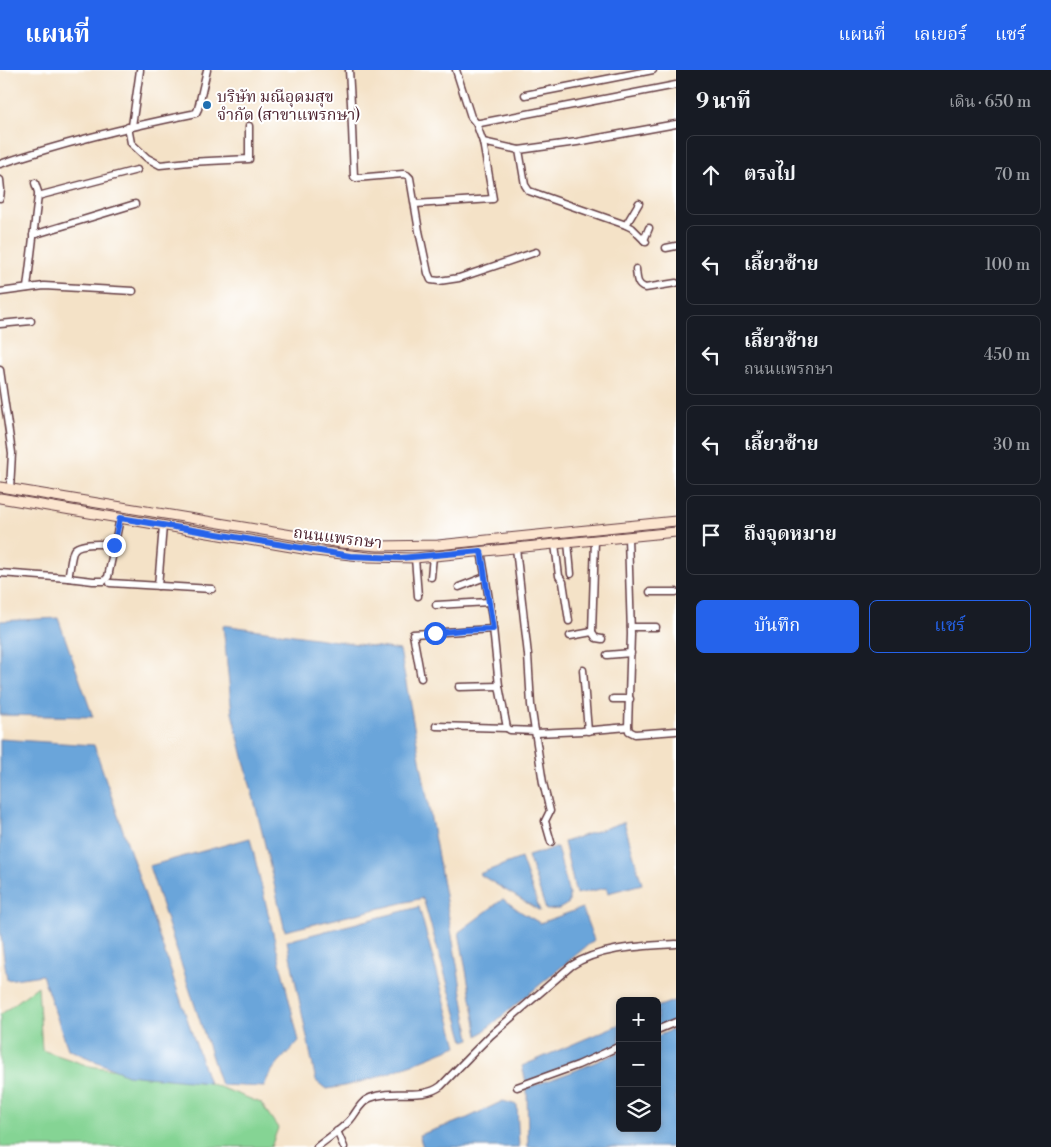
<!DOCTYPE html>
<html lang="th">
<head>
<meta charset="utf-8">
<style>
  body { margin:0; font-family:"Libre Bodoni","Noto Serif Thai",serif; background:#20242c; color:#f1f3f6 }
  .controls { position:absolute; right:15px; bottom:15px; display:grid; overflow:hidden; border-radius:8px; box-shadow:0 2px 8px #0003 }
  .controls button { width:45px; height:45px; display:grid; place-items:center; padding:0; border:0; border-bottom:1px solid #363941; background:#171b24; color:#f1f3f6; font:25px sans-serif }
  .stop { position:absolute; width:15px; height:15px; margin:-11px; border:4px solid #2563eb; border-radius:50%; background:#fff }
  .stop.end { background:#2563eb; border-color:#fff; box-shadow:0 1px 5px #0008 }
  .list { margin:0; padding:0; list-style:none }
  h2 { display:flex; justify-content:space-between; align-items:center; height:65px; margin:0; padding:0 20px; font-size:21px }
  h2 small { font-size:16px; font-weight:400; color:#9ea1a6 }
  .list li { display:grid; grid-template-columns:32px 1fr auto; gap:15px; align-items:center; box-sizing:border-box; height:80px; margin:0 10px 10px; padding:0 10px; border:1px solid #363941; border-radius:8px }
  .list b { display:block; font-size:19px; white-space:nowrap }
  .list p { margin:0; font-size:16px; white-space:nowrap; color:#9ea1a6 }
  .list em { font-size:16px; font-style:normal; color:#9ea1a6 }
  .actions { display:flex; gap:10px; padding:15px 20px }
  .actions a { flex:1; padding:11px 0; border:1px solid #2563eb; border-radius:8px; text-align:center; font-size:18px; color:#2563eb }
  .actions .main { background:#2563eb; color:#fff }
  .icon { flex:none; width:28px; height:28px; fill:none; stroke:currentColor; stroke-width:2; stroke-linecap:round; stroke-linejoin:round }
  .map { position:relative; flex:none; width:676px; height:1077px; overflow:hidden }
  header { display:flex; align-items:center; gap:30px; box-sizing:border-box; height:70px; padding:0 25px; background:#2563eb; color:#fff }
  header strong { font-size:24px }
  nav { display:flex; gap:28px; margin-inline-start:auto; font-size:18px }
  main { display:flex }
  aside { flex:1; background:#171b24 }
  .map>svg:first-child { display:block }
  .green { fill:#85d494; stroke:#687a60 }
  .water { fill:#6aa5da; stroke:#5a6282 }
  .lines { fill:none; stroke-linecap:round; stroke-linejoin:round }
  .minor-casing { stroke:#643c42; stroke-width:9 }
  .secondary-casing { stroke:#643c42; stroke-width:11 }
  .minor { stroke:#fff; stroke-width:6 }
  .secondary { stroke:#fce5cf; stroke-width:9 }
  .route { stroke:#2563eb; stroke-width:6 }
  .poi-dot { fill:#1f6fb2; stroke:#fff; stroke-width:2 }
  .labels { text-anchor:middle; stroke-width:4; stroke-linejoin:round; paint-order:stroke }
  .poi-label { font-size:16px; fill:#4a1f2b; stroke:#fff; text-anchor:start }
  .street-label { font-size:16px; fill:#4a1f2b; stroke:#fff }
</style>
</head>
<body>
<header>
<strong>แผนที่</strong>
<nav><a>แผนที่</a><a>เลเยอร์</a><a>แชร์</a></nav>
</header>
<main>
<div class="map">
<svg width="676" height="1077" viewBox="0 0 676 1077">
  <rect width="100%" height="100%" fill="#fff"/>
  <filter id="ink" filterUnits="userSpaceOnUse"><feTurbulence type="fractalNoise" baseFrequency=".02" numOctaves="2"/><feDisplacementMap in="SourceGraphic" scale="10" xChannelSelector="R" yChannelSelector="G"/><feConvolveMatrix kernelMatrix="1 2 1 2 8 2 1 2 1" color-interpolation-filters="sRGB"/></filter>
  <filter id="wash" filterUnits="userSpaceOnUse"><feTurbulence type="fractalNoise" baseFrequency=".0096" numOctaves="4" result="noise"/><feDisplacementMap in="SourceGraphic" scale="20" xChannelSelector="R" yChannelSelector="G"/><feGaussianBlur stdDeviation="1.12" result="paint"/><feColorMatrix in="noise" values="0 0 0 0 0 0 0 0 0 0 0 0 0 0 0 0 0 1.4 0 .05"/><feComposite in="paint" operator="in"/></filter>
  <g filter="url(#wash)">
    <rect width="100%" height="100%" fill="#f4e2c7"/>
    <polygon class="green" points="38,916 42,980 89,996 209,1013 261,1033 278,1058 271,1077 0,1077 0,945"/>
    <g class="water">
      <polygon points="58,548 93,647 0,645 0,551"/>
      <polygon points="223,555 400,580 443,814 470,969 464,971 423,828 285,861 262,762 232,643"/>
      <polygon points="0,669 94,675 209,1013 127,1005 68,979 42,905 7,910 0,860"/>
      <polygon points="624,752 642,814 608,823 606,818 576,824 564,772"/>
      <path d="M 250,768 L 299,971 C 286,985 269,999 264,1017 L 221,1015 L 149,796 Z"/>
      <polygon points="557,777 569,824 569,833 559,839 546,840 528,786"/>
      <polygon points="521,788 540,841 479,804"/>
      <polygon points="503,829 521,842 540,853 582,838 594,870 478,966 459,862"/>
      <path d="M 419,837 L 457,976 C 416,992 369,1014 326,1019 L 316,1011 L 287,871 Z"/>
      <polygon points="676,930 676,954 657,960 657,937"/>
      <polygon points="620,954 620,975 526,1012 522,996"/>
      <polygon points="672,960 676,970 676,1077 528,1077 527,1018 569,1003 620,982 620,1058 657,1058 657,966"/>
      <polygon points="503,1031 517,1035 519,1077 423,1077 419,1065 463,1050"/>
    </g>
  </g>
  <g filter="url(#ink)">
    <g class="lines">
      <defs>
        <g id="minor">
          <polyline points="349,0 351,33 354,107 356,108 403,104 407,105 410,108 419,161 428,203 431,210 439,211 459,208 536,182"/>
          <polyline points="456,0 471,47 476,53 480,53 676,15"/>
          <polyline points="525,25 653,0"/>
          <polyline points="132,56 140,0"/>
          <polyline points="128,57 131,73 147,88 160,95 189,92 249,89 249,56"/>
          <polyline points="483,72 519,80 577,72 676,54"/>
          <polyline points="519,80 525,115 529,121 626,155 632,158 646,172"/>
          <path d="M 0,94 C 63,73 127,57 192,44 L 196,43 L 198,39 L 207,0"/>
          <polyline points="0,110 1,120 0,128"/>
          <polyline points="35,113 38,122 38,126"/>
          <polyline points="415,134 493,129 483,72 476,53"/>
          <polyline points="626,155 639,133"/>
          <polyline points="33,165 135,134"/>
          <polyline points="644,170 649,158"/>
          <polyline points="666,178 676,176"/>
          <path d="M 636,199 C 637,207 636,215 645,218 L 676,213"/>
          <polyline points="27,218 38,126 137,100"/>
          <polyline points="0,222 44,216 133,221"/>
          <polyline points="0,254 31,251"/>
          <polyline points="0,300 12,383 10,419"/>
          <polyline points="628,467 631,564 628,657 629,661 635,664 676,661"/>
          <polyline points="568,472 571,504"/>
          <polyline points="555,474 559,506 563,512 569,551"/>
          <polyline points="516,478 528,585 531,635 543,713 550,741 545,751 551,772"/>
          <polyline points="481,481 492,548 499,616 507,658 510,660 535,661"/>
          <polyline points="415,488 418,526"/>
          <polyline points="0,503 68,508 93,511 104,511 108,507 120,448"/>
          <polyline points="431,507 433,486"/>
          <path d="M 68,508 C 70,501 71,485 74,480 C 79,472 106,474 114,475"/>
          <polyline points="110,513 212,519"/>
          <polyline points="158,516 163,456"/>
          <polyline points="459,517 485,507"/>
          <polyline points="650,522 676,522"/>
          <polyline points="436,535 489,532"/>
          <polyline points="631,557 656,557"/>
          <polyline points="592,562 596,568 602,569"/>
          <polyline points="570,566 592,562 595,470"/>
          <polyline points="607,585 631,583"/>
          <polyline points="583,600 588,661"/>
          <polyline points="421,608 413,564 493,559"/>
          <polyline points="459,617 499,616"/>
          <polyline points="613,629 630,629"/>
          <polyline points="436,656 507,658"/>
          <polyline points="536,663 582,661 628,657"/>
          <polyline points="657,960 676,952"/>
          <polyline points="517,1017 578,995 620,976"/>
          <polyline points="337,1061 344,1077"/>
          <path d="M 317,1077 C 328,1068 341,1060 350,1050 C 357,1042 360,1032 370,1028 C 393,1018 421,1031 441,1016 L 469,987 L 491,965 L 571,896 C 599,877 643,876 676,874"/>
        </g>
        <g id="secondary">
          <polyline points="0,417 341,473 378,476 438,475 676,451"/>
          <polyline points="0,428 315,481 369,487 415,488 676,462"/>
        </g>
      </defs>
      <use href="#minor" class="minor-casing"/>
      <use href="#secondary" class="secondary-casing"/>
      <use href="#minor" class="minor"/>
      <use href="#secondary" class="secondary"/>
    </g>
  </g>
  <g class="lines" filter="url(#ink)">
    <polyline class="route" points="114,475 120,448 350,486 400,488 481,481 493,559 463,560 435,563"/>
  </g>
  <circle class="poi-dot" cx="207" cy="35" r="5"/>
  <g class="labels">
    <g class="poi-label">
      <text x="217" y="32">บริษัท มณีอุดมสุข<tspan x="217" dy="18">จำกัด (สาขาแพรกษา)</tspan></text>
    </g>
    <g class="street-label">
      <text transform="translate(338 467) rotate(7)" y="6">ถนนแพรกษา</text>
    </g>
  </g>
</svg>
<div class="controls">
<button>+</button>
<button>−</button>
<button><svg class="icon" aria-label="layers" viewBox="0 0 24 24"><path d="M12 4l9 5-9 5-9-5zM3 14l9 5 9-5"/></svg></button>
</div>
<div class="stop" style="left:435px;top:563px"></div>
<div class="stop end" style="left:114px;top:475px"></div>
</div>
<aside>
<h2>9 นาที<small>เดิน · 650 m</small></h2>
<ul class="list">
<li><svg class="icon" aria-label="ahead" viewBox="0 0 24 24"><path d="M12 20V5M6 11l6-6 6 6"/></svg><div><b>ตรงไป</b></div><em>70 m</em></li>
<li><svg class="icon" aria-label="left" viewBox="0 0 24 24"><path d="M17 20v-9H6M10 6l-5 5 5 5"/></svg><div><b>เลี้ยวซ้าย</b></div><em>100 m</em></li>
<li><svg class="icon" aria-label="left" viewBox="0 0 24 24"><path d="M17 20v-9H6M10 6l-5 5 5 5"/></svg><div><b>เลี้ยวซ้าย</b><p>ถนนแพรกษา</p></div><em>450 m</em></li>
<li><svg class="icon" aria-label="left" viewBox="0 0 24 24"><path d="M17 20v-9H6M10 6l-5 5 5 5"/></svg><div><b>เลี้ยวซ้าย</b></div><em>30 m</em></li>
<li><svg class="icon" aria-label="arrive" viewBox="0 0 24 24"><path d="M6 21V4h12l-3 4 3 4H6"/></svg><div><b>ถึงจุดหมาย</b></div></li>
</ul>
<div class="actions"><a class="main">บันทึก</a><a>แชร์</a></div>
</aside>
</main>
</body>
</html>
